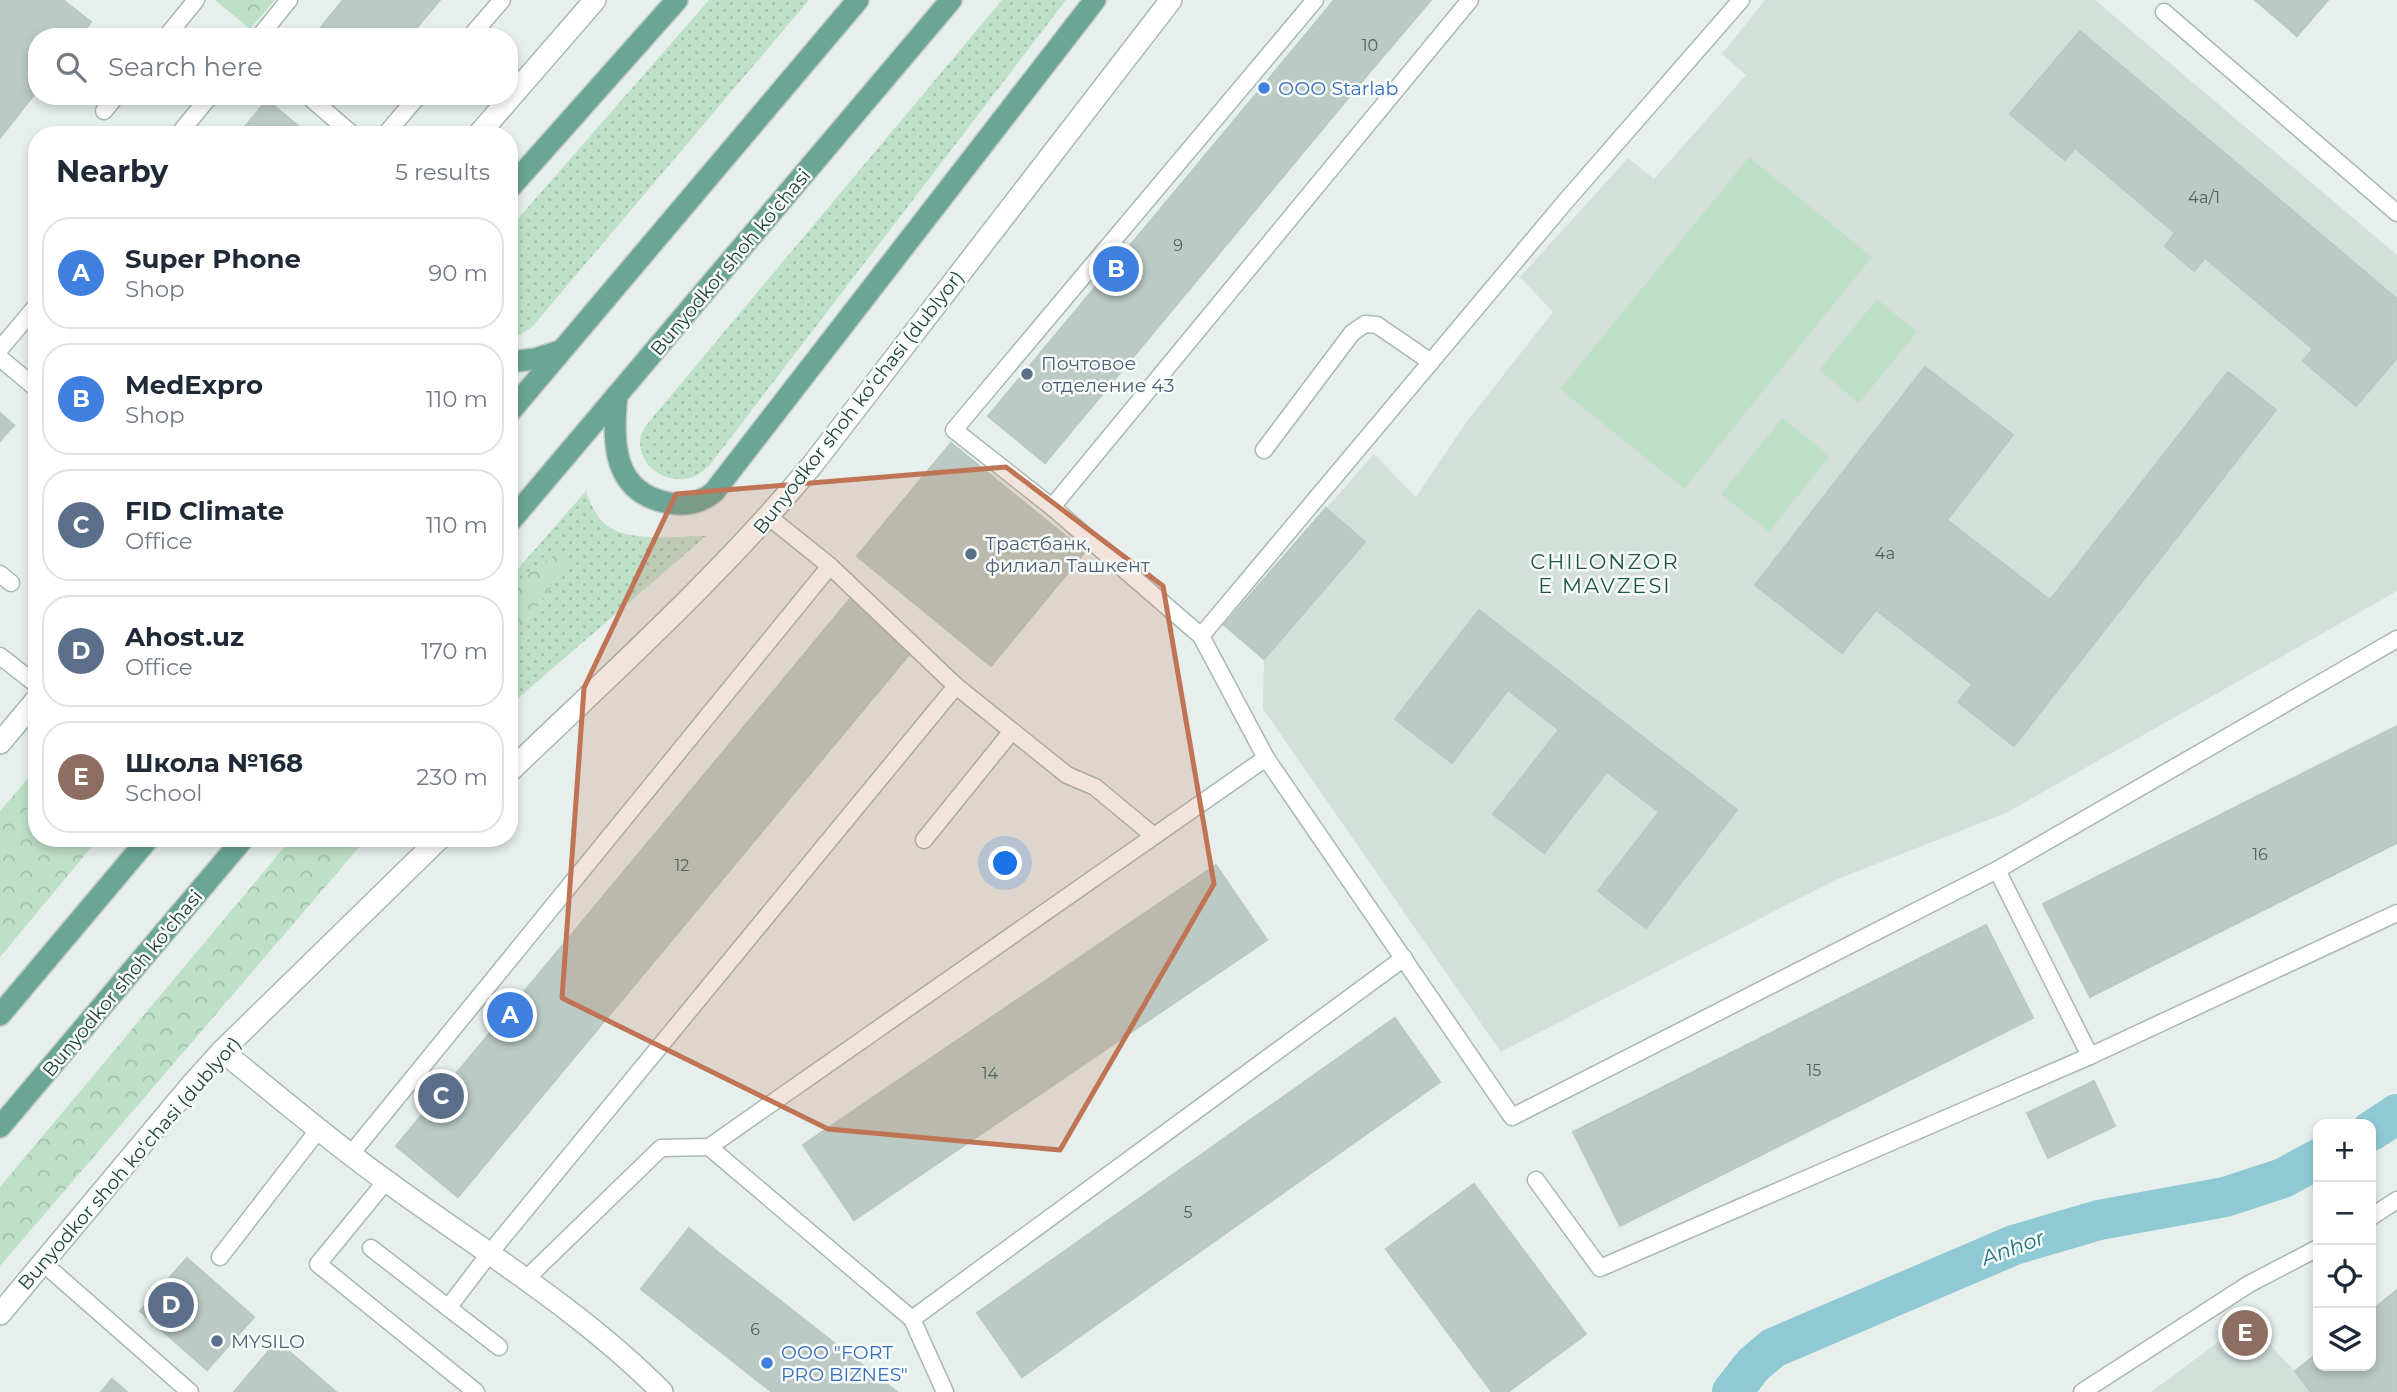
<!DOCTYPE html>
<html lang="en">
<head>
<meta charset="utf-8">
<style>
  body { margin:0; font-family:Montserrat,sans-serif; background:#f6f6f7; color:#1f2937 }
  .controls { position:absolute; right:21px; bottom:21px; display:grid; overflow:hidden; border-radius:14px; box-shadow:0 4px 10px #0003 }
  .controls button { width:63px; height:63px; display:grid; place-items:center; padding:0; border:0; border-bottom:2px solid #e0e1e3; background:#fff; color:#1f2937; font:35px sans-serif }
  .you { position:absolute; left:1006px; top:864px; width:24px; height:24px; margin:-18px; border:5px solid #fff; border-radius:50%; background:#1a73e8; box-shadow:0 0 0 10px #1a73e833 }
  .badge { display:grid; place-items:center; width:46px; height:46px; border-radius:50%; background:#d93025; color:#fff; font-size:23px; font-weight:700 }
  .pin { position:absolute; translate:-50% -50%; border:4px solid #fff; box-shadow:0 2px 7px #0006 }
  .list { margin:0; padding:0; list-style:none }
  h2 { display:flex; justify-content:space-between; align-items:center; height:91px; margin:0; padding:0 28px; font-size:30px }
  h2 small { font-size:23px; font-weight:400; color:#747a83 }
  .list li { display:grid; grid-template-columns:46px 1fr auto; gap:21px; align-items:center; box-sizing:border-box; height:112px; margin:0 14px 14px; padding:0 14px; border:2px solid #e0e1e3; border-radius:28px }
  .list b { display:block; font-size:26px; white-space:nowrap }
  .list p { margin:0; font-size:23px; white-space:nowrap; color:#747a83 }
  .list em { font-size:23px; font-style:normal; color:#747a83 }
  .icon { flex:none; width:38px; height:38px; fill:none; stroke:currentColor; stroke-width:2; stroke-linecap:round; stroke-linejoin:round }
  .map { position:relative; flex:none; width:2397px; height:1392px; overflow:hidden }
  .search { position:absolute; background:#fff; box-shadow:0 4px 10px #0003; left:28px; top:28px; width:490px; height:77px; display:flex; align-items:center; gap:18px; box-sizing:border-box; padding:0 24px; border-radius:28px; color:#747a83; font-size:26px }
  .panel { position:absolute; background:#fff; box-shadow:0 4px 10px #0003; left:28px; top:126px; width:490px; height:721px; border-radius:28px }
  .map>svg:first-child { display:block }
  .built { fill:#d4dfda }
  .grass { fill:url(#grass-dots) }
  .forest { fill:url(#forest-crowns) }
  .garden { fill:#bfe0c8 }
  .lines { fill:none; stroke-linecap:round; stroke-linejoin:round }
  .canal { stroke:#8ec9d4; stroke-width:40 }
  .building { fill:#bbcac4; stroke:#b8c9c2; stroke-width:2 }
  .service-casing { stroke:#a8b8b2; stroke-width:19 }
  .minor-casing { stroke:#a8b8b2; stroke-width:24 }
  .tertiary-casing { stroke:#a8b8b2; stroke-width:24 }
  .primary-casing { stroke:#c2cac8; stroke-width:24 }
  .service { stroke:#fff; stroke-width:16 }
  .minor { stroke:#fff; stroke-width:21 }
  .tertiary { stroke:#fff; stroke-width:21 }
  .primary { stroke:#6aa596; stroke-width:21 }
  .marked { fill:#c07456; fill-opacity:0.2; stroke:#c07456; stroke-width:5; stroke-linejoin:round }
  .shop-dot { fill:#3f7fe0; stroke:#f7fbf9; stroke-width:2.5 }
  .service-dot { fill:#5c6f8a; stroke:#f7fbf9; stroke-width:2.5 }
  .labels { text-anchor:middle; stroke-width:5; stroke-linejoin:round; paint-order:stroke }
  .number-label { font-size:16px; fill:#4a645c }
  .shop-label { font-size:19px; fill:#366cbe; stroke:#f7fbf9; text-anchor:start }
  .street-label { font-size:19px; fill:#24423a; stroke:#f7fbf9 }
  .service-label { font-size:19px; fill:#4e5e75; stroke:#f7fbf9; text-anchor:start }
  .neighbourhood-label { font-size:21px; letter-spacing:2px; fill:#1f5548; stroke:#f7fbf9 }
  .water-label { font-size:21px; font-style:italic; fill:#1c6f80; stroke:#f7fbf9 }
</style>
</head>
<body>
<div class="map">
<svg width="2397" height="1392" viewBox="0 0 2397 1392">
  <defs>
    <pattern id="grass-dots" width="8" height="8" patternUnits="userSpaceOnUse" patternTransform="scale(1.75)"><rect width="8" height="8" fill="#bfe0c8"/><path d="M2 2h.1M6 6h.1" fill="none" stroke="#a4c1ad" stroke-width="1.8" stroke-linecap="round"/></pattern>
    <pattern id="forest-crowns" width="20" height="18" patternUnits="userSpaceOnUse" patternTransform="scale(1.75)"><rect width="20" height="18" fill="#bfe0c8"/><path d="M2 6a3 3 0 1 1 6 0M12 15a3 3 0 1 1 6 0" fill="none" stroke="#a4c1ad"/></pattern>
  </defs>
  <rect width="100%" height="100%" fill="#e6efeb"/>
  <g class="built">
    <polygon points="1765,0 2095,0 2397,255 2397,591 2006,813 1833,881 1501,1052 1263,709 1264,659 1224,625 1374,454 1416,497 1465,424 1553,312 1520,277 1628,158 1654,179 1746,75 1722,54"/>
    <polygon points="2397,1290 2397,1392 2151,1392 2247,1321 2295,1371 2318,1353 2318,1366 2371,1366 2371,1311"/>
  </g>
  <g class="grass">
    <polygon points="709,0 809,0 532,327 520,335 509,334 509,229"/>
    <path d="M 1002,0 L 1066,0 L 709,466 C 705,469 700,474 695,476 C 669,488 634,465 641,435 C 643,429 649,422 653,417 Z"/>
    <path d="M 586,491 C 590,503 596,517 606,525 C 628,543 678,536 706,536 L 509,706 L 509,646 L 570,561 L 558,552 L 509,587 L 509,579 Z"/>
  </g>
  <g class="forest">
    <polygon points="215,0 275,0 250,29"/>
    <polygon points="558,552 567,554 570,561 509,646 509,587"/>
    <polygon points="37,768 37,838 99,838 0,957 0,811"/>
    <polygon points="292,838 367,838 0,1266 0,1187"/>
  </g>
  <g class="garden">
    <polygon points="1749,157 1872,257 1684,489 1560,389"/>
    <polygon points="1877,299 1917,332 1859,403 1819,370"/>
    <polygon points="1782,418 1830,456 1769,532 1721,494"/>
  </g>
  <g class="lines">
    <g class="canal">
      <polyline points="2371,1131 2397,1114"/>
      <polyline points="1732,1392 1753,1365 1773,1348 2014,1245 2099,1220 2225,1197 2283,1178 2318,1159"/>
    </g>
  </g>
  <g class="building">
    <polygon points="0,0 16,0 0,20"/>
    <polygon points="16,0 63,0 91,22 80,37 37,37 37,91 0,138 0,20"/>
    <polygon points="343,0 440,0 409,37 313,37"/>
    <polygon points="1334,0 1431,0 1374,67 1317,21"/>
    <polygon points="2255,0 2328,0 2297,36"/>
    <polygon points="1317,21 1374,67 1045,463 988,416"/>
    <polygon points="2080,31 2397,299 2397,358 2356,406 2303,361 2313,349 2205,258 2194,271 2165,246 2175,233 2075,148 2065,160 2010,114"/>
    <polygon points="267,100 309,135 238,135"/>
    <polygon points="1925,367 2013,435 1947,520 2050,600 2228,372 2276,410 2014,746 1958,702 1972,684 1876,610 1842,653 1755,585"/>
    <polygon points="0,413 14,425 0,441"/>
    <polygon points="951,443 1085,552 991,666 857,556"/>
    <polygon points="1326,508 1365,542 1264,659 1224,625"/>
    <polygon points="850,599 913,650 458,1197 396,1146"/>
    <polygon points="1479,610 1737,810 1646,928 1598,891 1659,812 1607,772 1544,853 1493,814 1559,730 1508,690 1452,763 1395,719"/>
    <polygon points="2397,726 2397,843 2090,997 2043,904"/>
    <polygon points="1216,865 1267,940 854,1220 803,1145"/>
    <polygon points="1986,925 2033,1018 1620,1226 1573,1132"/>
    <polygon points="1395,1018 1440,1082 1022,1377 977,1313"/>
    <polygon points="2094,1081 2115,1126 2048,1158 2027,1113"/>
    <polygon points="1474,1184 1586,1334 1508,1392 1492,1392 1386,1249"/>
    <polygon points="689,1228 719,1253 897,1392 772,1392 641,1289"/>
    <polygon points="187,1258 254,1317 207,1370 140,1311"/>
    <polygon points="2397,1290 2397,1392 2311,1392 2295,1371 2318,1353 2318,1366 2371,1366 2371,1311"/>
    <polygon points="277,1341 314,1373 336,1392 234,1392"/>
    <polygon points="112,1379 127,1392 101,1392"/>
  </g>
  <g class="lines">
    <defs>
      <g id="service">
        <polyline points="2164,12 2397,213"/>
        <polyline points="166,37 196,0"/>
        <polyline points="259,37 289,0"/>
        <polyline points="470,37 502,0"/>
        <polyline points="308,96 353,135"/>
        <polyline points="104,111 116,96"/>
        <polyline points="178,135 210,96"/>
        <polyline points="385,135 418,96"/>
        <polyline points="0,349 37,305"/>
        <polyline points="0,358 37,389"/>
        <polyline points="1264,450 1352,333 1365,324 1377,325 1431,362"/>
        <polyline points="1052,507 1470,0"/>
        <polyline points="769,517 830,566"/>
        <polyline points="0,574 11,583"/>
        <polyline points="1201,636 1565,202 1741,0"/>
        <polyline points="0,656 37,685"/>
        <polyline points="1266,758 1201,636 1052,507 954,430 1315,0"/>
        <polyline points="924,840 1012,731"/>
        <polyline points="1997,870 2090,1056"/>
        <polyline points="709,1147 912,1319 945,1392"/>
        <polyline points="351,1154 830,566 956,686 1067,775 1095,787 1154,836"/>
        <polyline points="1536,1180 1600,1268 2090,1056 2397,913"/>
        <polyline points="386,1181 318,1264 476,1392"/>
        <polyline points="2371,1217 2397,1200"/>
        <polyline points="371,1248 499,1347"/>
        <polyline points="220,1257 319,1129"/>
        <polyline points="43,1263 190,1392"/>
        <polyline points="526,1279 661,1148 709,1147 1266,758 1512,1117 1997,870 2397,639"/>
        <polyline points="448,1308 489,1254 956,686"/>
        <polyline points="912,1319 1404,958"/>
        <polyline points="2082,1392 2249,1284 2318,1248"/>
      </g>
      <path id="minor" d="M 222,1051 C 277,1095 331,1142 389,1183 C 481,1250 581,1310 662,1392"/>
      <g id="tertiary">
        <polyline points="478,135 595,0"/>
        <polyline points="0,743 37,699"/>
        <path d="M 509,772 C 613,672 721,575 813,464 L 1171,0"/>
        <polyline points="0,1314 193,1083 222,1051 440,838"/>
      </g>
      <g id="primary">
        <polyline points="509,189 677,0"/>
        <polyline points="509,362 535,359 560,351"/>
        <path d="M 617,395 C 612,441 612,493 669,503 C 686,506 701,503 714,492 L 1095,0"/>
        <polyline points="509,413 858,0"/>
        <polyline points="509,523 951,0"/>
        <polyline points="0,1015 149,838"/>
        <polyline points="0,1127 244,838"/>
      </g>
    </defs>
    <use href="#service" class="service-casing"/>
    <use href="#minor" class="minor-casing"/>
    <use href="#tertiary" class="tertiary-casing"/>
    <use href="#primary" class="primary-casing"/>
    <use href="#service" class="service"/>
    <use href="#minor" class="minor"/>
    <use href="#tertiary" class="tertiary"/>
    <use href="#primary" class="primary"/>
  </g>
  <path class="marked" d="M 1006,467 L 1163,586 L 1214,884 L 1060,1150 L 828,1129 L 562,998 L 584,688 L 676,494 Z"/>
  <g class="shop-dot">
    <circle cx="1264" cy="88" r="7"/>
    <circle cx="767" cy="1363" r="7"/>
  </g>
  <g class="service-dot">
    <circle cx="1027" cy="374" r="7"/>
    <circle cx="971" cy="554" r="7"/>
    <circle cx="217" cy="1341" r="7"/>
  </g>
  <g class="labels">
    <g class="number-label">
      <text x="1370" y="51">10</text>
      <text x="2204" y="203">4a/1</text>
      <text x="1178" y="251">9</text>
      <text x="1885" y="559">4a</text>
      <text x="2260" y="860">16</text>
      <text x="682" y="871">12</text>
      <text x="1814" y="1076">15</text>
      <text x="990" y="1079">14</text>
      <text x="1188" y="1218">5</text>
      <text x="755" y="1335">6</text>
    </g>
    <g class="shop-label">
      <text x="1278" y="95">ООО Starlab</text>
      <text x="781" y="1359">OOO "FORT<tspan x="781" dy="22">PRO BIZNES"</tspan></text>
    </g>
    <g class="street-label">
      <text transform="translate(730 262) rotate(-50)" y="7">Bunyodkor shoh ko'chasi</text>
      <text transform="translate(858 402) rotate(-52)" y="7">Bunyodkor shoh koʻchasi (dublyor)</text>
      <text transform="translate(122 983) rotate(-50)" y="7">Bunyodkor shoh ko'chasi</text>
      <text transform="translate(129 1163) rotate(-49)" y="7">Bunyodkor shoh koʻchasi (dublyor)</text>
    </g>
    <g class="service-label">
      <text x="1041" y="370">Почтовое<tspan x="1041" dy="22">отделение 43</tspan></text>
      <text x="985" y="550">Трастбанк,<tspan x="985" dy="22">филиал Ташкент</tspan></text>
      <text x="231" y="1348">MYSILO</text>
    </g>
    <g class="neighbourhood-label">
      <text x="1605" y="569">CHILONZOR<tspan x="1605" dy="24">E MAVZESI</tspan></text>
    </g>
    <g class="water-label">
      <text transform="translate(2013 1248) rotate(-20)" y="7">Anhor</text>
    </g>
  </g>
</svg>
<div class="controls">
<button>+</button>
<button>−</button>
<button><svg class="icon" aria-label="locate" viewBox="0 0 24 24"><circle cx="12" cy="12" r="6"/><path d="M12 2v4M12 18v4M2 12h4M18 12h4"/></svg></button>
<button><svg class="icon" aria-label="layers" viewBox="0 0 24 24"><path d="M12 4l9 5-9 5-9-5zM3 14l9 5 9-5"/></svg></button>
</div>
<div class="you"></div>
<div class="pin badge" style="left:510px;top:1015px;background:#3f7fe0">A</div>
<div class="pin badge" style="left:1116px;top:269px;background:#3f7fe0">B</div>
<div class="pin badge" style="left:441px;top:1096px;background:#5c6f8a">C</div>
<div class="pin badge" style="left:171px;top:1305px;background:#5c6f8a">D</div>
<div class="pin badge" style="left:2245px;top:1333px;background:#8d6e63">E</div>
<div class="search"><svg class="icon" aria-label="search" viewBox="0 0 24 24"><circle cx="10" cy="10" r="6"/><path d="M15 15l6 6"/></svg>Search here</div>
<section class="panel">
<h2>Nearby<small>5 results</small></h2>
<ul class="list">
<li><span class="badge" style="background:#3f7fe0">A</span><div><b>Super Phone</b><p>Shop</p></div><em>90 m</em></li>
<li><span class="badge" style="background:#3f7fe0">B</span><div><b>MedExpro</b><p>Shop</p></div><em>110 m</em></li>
<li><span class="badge" style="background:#5c6f8a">C</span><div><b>FID Climate</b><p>Office</p></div><em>110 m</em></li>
<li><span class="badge" style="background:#5c6f8a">D</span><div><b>Ahost.uz</b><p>Office</p></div><em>170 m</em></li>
<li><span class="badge" style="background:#8d6e63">E</span><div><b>Школа №168</b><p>School</p></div><em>230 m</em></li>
</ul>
</section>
</div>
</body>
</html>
